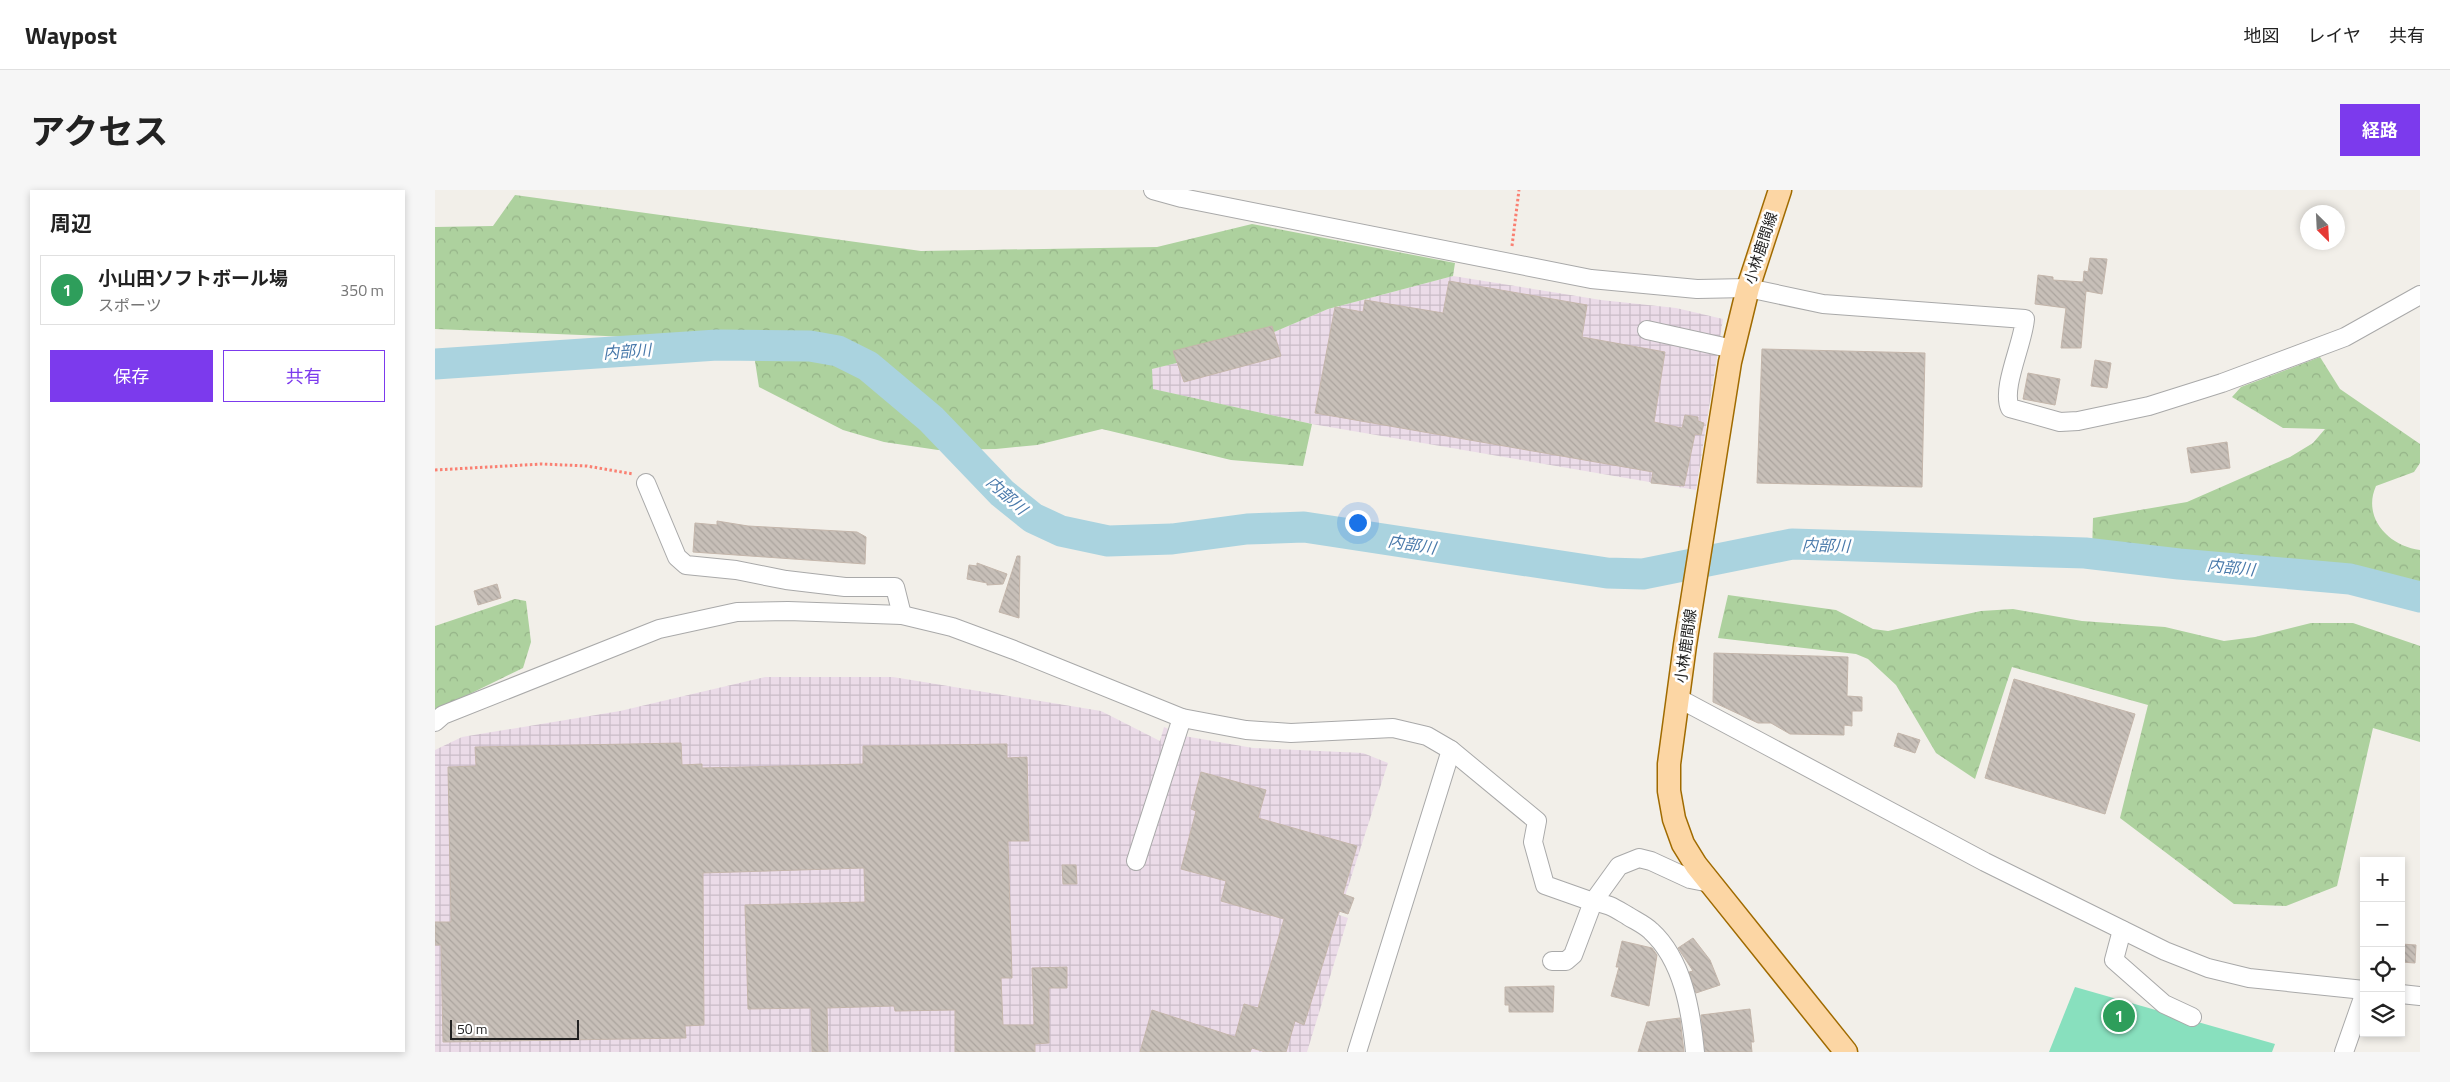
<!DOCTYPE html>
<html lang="ja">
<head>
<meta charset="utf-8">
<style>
  body { margin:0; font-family:"Titillium Web","Noto Sans JP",sans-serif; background:#f6f6f6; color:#222 }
  .controls { position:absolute; right:15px; bottom:15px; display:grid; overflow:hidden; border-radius:0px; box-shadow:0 2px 8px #0003 }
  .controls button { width:45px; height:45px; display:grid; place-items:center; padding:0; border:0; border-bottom:1px solid #e0e0e0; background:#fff; color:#222; font:25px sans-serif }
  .compass { position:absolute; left:1865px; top:15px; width:45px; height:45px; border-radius:50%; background:#fff; box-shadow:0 2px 8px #0003; rotate:156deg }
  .scale { position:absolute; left:15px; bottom:12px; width:129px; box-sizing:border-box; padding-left:5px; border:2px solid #222; border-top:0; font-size:14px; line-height:18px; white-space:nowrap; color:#222; -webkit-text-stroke:4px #fff; paint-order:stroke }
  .you { position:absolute; left:922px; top:332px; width:18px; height:18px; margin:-12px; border:4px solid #fff; border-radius:50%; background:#1a73e8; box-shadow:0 0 0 8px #1a73e833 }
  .badge { display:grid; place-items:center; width:32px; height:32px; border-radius:50%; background:#7c3aed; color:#fff; font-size:16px; font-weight:700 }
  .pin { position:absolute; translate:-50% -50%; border:2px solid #fff; box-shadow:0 1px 5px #0006 }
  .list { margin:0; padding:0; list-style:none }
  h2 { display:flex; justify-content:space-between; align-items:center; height:65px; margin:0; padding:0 20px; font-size:21px }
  h2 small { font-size:16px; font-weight:400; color:#767676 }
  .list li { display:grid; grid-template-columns:32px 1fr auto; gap:15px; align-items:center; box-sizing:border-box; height:70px; margin:0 10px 10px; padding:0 10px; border:1px solid #e0e0e0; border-radius:0px }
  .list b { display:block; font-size:19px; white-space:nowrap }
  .list p { margin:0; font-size:16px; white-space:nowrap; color:#767676 }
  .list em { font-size:16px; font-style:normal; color:#767676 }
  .actions { display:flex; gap:10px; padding:15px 20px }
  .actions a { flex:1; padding:11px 0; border:1px solid #7c3aed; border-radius:0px; text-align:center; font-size:18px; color:#7c3aed }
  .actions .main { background:#7c3aed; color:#fff }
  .icon { flex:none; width:28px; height:28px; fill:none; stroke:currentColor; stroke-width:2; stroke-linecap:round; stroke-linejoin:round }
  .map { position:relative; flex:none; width:1985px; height:862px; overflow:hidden; border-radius:0px }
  header { display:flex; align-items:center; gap:30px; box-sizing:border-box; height:70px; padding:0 25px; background:#fff; border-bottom:1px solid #e0e0e0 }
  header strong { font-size:24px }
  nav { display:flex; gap:28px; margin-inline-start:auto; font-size:18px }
  .intro { display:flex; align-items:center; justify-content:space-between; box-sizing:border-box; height:120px; padding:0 30px }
  h1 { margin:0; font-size:35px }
  .button { padding:12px 22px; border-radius:0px; background:#7c3aed; color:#fff; font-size:18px; font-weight:700 }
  main { display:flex; gap:30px; padding:0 30px }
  aside { flex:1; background:#fff; border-radius:0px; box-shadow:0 2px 8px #0003 }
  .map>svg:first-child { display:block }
  .industrial { fill:url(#industrial-grid) }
  .forest { fill:url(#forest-crowns) }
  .pitch { fill:#88e0be }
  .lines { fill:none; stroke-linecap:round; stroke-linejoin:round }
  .river { stroke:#aad3df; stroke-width:31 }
  .building { fill:url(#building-back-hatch); stroke:#c4b6ab }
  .minor-casing { stroke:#a9a9a9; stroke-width:20 }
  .major-casing { stroke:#a06b00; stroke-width:25 }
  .path { stroke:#fa8072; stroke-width:3; stroke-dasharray:2.5 2.5; stroke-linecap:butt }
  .minor { stroke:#fff; stroke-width:18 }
  .major { stroke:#fcd6a4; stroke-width:22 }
  .labels { text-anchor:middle; stroke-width:5; stroke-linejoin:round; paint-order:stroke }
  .street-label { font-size:15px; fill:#222; stroke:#fff }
  .water-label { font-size:16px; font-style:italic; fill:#4a7aab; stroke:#fff }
</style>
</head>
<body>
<header>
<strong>Waypost</strong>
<nav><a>地図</a><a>レイヤ</a><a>共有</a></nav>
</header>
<div class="intro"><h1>アクセス</h1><a class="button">経路</a></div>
<main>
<aside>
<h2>周辺<small></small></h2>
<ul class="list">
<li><span class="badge" style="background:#2e9e5b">1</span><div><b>小山田ソフトボール場</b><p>スポーツ</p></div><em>350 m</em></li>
</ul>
<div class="actions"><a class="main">保存</a><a>共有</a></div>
</aside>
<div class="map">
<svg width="1985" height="862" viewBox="0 0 1985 862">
  <defs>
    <pattern id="industrial-grid" width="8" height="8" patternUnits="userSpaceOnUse" patternTransform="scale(1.25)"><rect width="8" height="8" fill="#ebdbe8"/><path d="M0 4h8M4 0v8" fill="none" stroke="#c9bcc7"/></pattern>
    <pattern id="forest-crowns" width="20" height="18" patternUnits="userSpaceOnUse" patternTransform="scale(1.25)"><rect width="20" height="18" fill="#add19e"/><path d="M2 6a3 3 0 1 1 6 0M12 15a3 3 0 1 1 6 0" fill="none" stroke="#95b388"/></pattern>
    <pattern id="building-back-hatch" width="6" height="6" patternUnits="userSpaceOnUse" patternTransform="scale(1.25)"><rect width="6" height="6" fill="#c7bfb8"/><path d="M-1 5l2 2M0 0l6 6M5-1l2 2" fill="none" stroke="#aba49e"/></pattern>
  </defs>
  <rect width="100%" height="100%" fill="#f2efe9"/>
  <g class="industrial">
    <polygon points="1018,86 1166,110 1241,118 1288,129 1261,300 877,234 717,199 717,179 799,159 893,119"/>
    <polygon points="330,487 458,487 666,521 725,551 729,537 749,546 818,558 928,563 953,573 904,725 913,728 872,862 0,862 0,560 27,547 185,521"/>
  </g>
  <g class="forest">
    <polygon points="80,5 486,61 722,57 817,34 1020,73 1018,86 893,119 799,159 717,179 718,199 877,234 868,276 796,270 667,239 602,255 561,259 503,260 449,252 408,240 324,197 317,152 0,139 0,37 58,36"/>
    <path d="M 1885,167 L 1905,199 L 1985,254 L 1985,273 L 1979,282 L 1941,296 C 1927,327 1953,356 1985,360 L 1985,401 L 1897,387 L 1657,364 L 1658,328 L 1752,312 L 1855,267 L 1878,253 L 1890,239 L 1848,238 L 1797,207 L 1806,197 Z"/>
    <polygon points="1293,405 1401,420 1438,439 1453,441 1546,421 1578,419 1647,431 1730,437 1789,451 1820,447 1876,433 1918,433 1985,456 1985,552 1938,538 1902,696 1851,716 1799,714 1685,628 1713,515 1577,477 1540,589 1501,563 1461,495 1433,469 1421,464 1283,448"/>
    <polygon points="80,409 91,411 96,452 88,478 0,521 0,436"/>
  </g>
  <polygon class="pitch" points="1640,797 1840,854 1837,862 1614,862"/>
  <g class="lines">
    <polyline class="river" points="0,174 282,155 375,156 403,161 433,176 496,229 567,303 598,328 626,341 673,351 737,349 812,339 869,337 1172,383 1208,384 1357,354 1650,363 1744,374 1915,389 1985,407"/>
  </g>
  <g class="building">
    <polygon points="1655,68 1672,69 1667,104 1651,101 1646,158 1626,158 1631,118 1600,114 1603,85 1618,87 1618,90 1648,92 1649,81 1653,82"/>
    <polygon points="1014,91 1152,115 1147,147 1230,162 1219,232 1247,238 1250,225 1263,227 1263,231 1269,233 1266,245 1260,244 1249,296 1216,293 1218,282 880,223 900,117 928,122 930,110 1008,123"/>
    <polygon points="837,136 846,166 749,192 738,161"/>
    <polygon points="1327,159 1490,163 1487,297 1322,293"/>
    <polygon points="1660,170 1676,173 1672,198 1656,196"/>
    <polygon points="1593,183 1625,189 1620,215 1588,209"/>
    <polygon points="1792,252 1795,278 1756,283 1752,258"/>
    <polygon points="282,331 313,336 422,342 431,347 430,374 258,362 260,333 282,335"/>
    <polygon points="582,366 585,366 584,428 564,422"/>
    <polygon points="542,373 572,384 568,394 552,395 552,393 532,389 534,375 542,376"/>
    <polygon points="62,394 66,408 43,415 39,401"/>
    <polygon points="1279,463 1413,467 1412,506 1427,507 1427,521 1417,521 1417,536 1409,535 1409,545 1355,544 1336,533 1323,533 1278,512"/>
    <polygon points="1579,489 1700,524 1670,624 1550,588"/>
    <polygon points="1463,543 1485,550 1480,563 1459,556"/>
    <polygon points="246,553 247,575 267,574 267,578 428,574 428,556 572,554 572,568 592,567 594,651 573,651 577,788 566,788 568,835 599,835 597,778 632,777 632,798 614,798 614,853 600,854 600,862 520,862 520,820 460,821 459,816 392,818 393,862 377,862 376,818 313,819 310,715 430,712 429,678 268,683 269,835 250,836 251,848 8,852 6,755 0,755 0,732 16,732 13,577 41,576 40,557"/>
    <polygon points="766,582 831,600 823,628 922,656 908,704 919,708 913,724 904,721 869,835 860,831 851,862 830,862 817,858 815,862 705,862 717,820 800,847 809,814 823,818 849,729 786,711 791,691 746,679 761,621 756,619"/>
    <polygon points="627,675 641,675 642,694 628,694"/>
    <polygon points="1258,748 1275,770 1285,795 1261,803 1254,782 1258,781 1243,758"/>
    <polygon points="1187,751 1217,758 1222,765 1214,816 1176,806 1184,777 1181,777"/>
    <polygon points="1966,754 1981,755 1980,773 1966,772"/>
    <polygon points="1119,796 1118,822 1074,822 1074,815 1070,815 1070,797"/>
    <polygon points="1315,819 1319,852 1316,852 1317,862 1270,862 1266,825"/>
    <polygon points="1245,828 1249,862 1203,862 1212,832"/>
  </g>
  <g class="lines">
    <defs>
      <g id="minor">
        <path d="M 718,0 L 747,8 L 1156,89 L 1262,99 L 1313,98 L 1388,114 L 1590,129 C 1588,154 1566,198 1575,218 L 1625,232 L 1643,231 L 1714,216 L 1787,193 L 1910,147 L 1985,105"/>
        <polyline points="1212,140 1298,159"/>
        <polyline points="211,293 242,367 251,375 301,380 351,390 410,397 460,397 467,425"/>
        <polyline points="1243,508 1550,672 1730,761 1773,778 1814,788 1929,800"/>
        <polyline points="0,532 8,525 224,439 302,422 353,421 467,425 517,437 579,460 747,528 811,540 856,543 958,538 992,546 1016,560 922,862"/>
        <polyline points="1016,560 1102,631 1098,652 1110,695 1158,712 1138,765 1131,771 1117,771"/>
        <polyline points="701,671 747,528"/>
        <polyline points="1687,740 1679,770 1729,814 1757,827"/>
        <polyline points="1966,804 1985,806"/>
        <path d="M 1260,862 C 1256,821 1248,770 1216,741 C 1210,735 1201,731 1193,726 C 1181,719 1173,713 1158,712 L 1184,676 L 1204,668 L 1216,671 L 1255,689 L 1275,693"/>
        <polyline points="1909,862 1929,805"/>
      </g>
      <polyline id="major" points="1345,0 1313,98 1295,172 1250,455 1234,574 1234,601 1239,629 1248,654 1261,675 1411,862"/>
    </defs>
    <use href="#minor" class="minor-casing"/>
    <use href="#major" class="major-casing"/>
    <g class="path">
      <polyline points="1077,56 1084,0"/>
      <polyline points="0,280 107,274 152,276 198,284"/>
    </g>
    <use href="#minor" class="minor"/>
    <use href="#major" class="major"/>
  </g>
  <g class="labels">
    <g class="street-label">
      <text transform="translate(1326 58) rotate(-72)" y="5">小林鹿間線</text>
      <text transform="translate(1251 456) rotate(-82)" y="5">小林鹿間線</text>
    </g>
    <g class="water-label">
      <text transform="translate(192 161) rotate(-4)" y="6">内部川</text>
      <text transform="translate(572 305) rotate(42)" y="6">内部川</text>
      <text transform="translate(977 354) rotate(9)" y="6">内部川</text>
      <text transform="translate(1391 355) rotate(2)" y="6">内部川</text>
      <text transform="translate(1796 377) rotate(6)" y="6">内部川</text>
    </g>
  </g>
</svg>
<div class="controls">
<button>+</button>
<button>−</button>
<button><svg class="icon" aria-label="locate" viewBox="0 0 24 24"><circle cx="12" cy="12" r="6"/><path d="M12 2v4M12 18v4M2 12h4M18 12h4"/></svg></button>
<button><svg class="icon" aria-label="layers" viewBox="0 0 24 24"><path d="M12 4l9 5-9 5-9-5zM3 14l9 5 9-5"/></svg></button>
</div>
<svg class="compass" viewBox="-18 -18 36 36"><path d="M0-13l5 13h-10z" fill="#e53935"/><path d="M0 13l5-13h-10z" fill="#767676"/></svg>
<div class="scale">50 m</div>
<div class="you"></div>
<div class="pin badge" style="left:1684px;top:826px;background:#2e9e5b">1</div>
</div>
</main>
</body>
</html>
